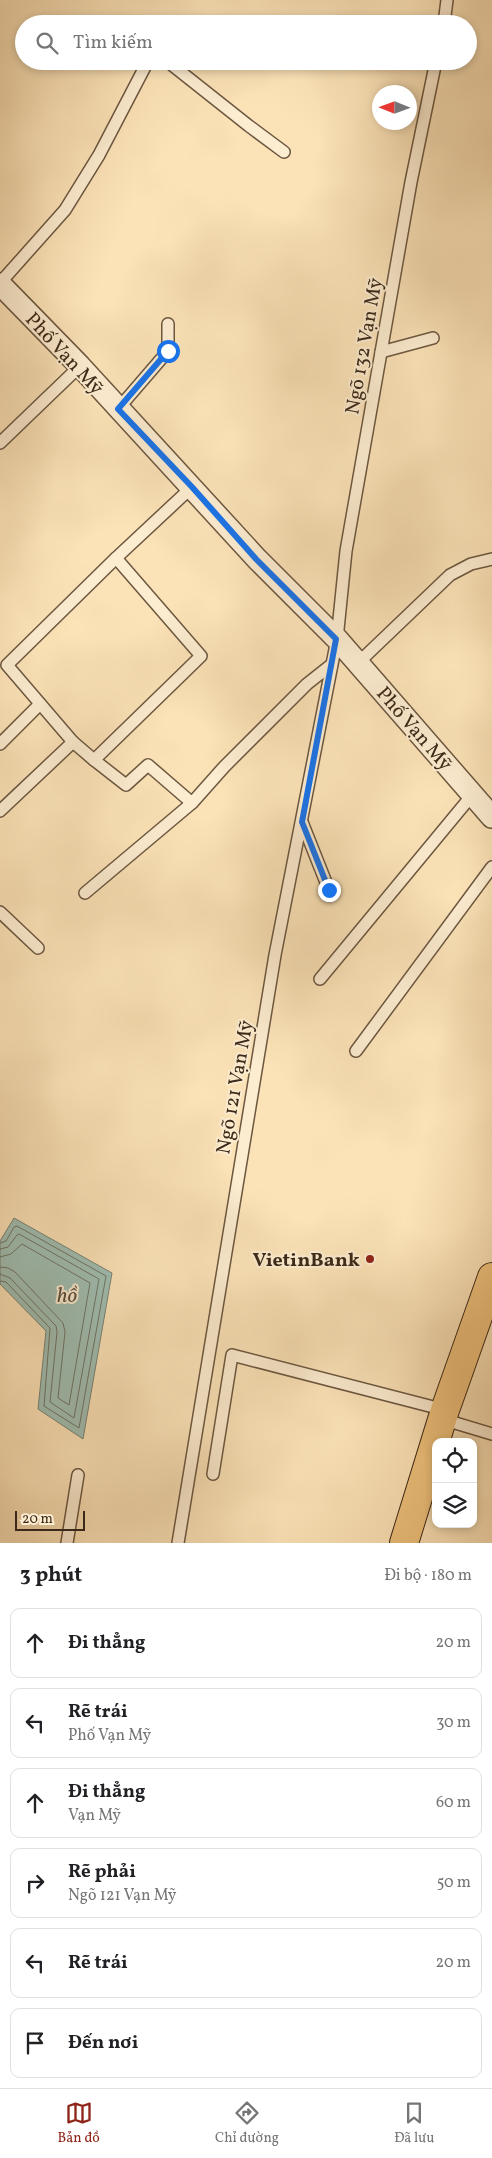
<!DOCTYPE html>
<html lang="vi">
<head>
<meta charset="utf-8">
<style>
  body { margin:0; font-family:Vollkorn,serif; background:#f2f2f2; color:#202124 }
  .controls { position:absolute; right:15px; bottom:15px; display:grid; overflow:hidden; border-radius:10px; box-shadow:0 2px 8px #0003 }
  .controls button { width:45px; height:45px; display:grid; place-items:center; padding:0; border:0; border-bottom:1px solid #e0e0e0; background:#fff; color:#202124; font:25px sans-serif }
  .compass { position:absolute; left:372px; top:85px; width:45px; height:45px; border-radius:50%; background:#fff; box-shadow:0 2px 8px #0003; rotate:271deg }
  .scale { position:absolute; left:15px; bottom:12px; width:70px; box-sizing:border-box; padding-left:5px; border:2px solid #3d2919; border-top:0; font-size:14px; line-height:18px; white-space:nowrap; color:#3d2919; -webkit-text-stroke:4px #fcecd0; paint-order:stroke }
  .stop { position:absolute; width:15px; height:15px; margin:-11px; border:4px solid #1a73e8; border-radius:50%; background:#fff }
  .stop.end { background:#1a73e8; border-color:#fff; box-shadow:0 1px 5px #0008 }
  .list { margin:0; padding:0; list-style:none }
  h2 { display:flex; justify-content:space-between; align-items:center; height:65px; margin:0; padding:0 20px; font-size:21px }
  h2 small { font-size:16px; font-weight:400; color:#757577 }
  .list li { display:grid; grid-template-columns:32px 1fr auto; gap:15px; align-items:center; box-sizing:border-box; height:70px; margin:0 10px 10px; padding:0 10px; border:1px solid #e0e0e0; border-radius:10px }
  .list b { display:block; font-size:19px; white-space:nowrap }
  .list p { margin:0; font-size:16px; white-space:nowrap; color:#757577 }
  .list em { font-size:16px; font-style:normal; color:#757577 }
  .icon { flex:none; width:28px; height:28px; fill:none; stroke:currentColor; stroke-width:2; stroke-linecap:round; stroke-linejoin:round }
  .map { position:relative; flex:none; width:492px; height:1543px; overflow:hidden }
  .search { position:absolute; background:#fff; box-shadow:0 2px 8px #0003; left:15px; right:15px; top:15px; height:55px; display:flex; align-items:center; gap:12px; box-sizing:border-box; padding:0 18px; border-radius:28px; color:#757577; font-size:19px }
  .sheet { height:545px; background:#fff }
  nav { display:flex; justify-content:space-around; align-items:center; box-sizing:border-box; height:70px; border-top:1px solid #e0e0e0; background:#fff; font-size:14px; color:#757577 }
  nav a { display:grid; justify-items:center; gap:2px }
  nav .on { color:#8f2418 }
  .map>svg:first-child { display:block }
  .water { fill:#9fbdb1; stroke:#788274 }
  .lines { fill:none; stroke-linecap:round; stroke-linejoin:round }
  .shore { stroke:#6e7365; stroke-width:1 }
  .service-casing { stroke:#6c5740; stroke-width:14 }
  .minor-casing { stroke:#6c5740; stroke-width:24 }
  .primary-casing { stroke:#3d2919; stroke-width:30 }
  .service { stroke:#fcecd0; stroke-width:11 }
  .minor { stroke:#fcecd0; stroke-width:21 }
  .primary { stroke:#eec17c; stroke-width:28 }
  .route { stroke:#1a73e8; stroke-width:6 }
  .poi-dot { fill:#8f2418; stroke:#fcecd0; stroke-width:2 }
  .labels { text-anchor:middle; stroke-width:4; stroke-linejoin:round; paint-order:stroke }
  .street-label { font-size:20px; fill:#3d2919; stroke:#fcecd0 }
  .poi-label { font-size:20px; font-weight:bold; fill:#3d2919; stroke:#fcecd0; text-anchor:end }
  .water-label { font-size:21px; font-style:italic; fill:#564e3f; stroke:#fcecd0 }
</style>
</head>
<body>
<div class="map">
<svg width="492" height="1543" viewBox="0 0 492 1543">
  <rect width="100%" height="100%" fill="#fbe2b7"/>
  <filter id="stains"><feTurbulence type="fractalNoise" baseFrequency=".004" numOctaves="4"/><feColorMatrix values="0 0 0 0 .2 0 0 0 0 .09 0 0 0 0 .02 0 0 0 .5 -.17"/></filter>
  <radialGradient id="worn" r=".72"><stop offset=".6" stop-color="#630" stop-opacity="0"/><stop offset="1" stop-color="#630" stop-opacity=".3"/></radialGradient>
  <polygon class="water" points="14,1218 112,1273 83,1439 38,1409 46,1331 0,1284 0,1241"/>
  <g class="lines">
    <g class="shore">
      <polyline points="0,1243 6,1241 14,1227 17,1226 106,1276 79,1428 44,1406 50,1328 6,1282 0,1281"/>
      <polyline points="0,1249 8,1247 17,1235 19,1234 99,1279 74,1418 50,1402 57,1332 56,1326 10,1278 0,1274"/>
      <polyline points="0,1257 11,1254 22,1244 90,1283 69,1405 58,1398 65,1332 63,1323 15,1272 8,1268 0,1267"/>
    </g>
    <defs>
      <g id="service">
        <polyline points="444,24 447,0"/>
        <polyline points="167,61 249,126 284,152"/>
        <polyline points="0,283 65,210 99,155 148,61"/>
        <polyline points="381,352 433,338"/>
        <polyline points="118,409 168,351 168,324"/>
        <polyline points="0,443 80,366"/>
        <polyline points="358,663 450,575 471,564 492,559"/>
        <polyline points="73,742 94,760 201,656 116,558"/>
        <polyline points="0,744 40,704"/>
        <polyline points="94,760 126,785 148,765 192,803"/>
        <polyline points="0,811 73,742 7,665 116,558 192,487"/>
        <polyline points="302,822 329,890"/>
        <polyline points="85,893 192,803 224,767 307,684 331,665"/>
        <polyline points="0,912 38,948"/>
        <polyline points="320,979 473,794"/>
        <polyline points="356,1051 492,867"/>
        <polyline points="442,1419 492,1434"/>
        <polyline points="213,1474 232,1355 445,1410"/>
        <polyline points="67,1543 78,1475"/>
        <polyline points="178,1543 275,955 337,639 346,551 411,182 436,61"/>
      </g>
      <polyline id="minor" points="0,284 80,366 257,559 337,639 492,817"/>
      <polyline id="primary" points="404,1543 445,1410 492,1277"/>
    </defs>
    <use href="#service" class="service-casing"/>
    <use href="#minor" class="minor-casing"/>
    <use href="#primary" class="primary-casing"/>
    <use href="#service" class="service"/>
    <use href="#minor" class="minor"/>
    <use href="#primary" class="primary"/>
  </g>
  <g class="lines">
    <polyline class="route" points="168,351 118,409 192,487 256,559 336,639 302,822 329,890"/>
  </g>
  <circle class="poi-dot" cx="370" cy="1259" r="5"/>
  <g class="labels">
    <g class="street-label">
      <text transform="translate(363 346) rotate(-80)" y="7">Ngõ 132 Vạn Mỹ</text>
      <text transform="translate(65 353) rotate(47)" y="7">Phố Vạn Mỹ</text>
      <text transform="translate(415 728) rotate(49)" y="7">Phố Vạn Mỹ</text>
      <text transform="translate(234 1087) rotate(-80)" y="7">Ngõ 121 Vạn Mỹ</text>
    </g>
    <g class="poi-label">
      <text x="360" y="1266">VietinBank</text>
    </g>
    <g class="water-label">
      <text x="67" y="1302">hồ</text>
    </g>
  </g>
  <rect width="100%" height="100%" filter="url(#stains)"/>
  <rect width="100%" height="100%" fill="url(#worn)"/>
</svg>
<div class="controls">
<button><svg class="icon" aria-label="locate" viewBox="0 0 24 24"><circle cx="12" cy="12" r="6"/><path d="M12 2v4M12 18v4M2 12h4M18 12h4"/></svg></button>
<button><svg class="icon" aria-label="layers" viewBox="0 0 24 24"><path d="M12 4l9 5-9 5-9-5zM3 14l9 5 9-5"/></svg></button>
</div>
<svg class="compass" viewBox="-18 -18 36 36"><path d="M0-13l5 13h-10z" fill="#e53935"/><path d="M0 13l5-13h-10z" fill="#757577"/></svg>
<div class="scale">20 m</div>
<div class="stop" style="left:168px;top:351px"></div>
<div class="stop end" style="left:329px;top:890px"></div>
<div class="search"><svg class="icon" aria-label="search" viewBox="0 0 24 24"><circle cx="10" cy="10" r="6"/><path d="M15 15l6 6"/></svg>Tìm kiếm</div>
</div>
<section class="sheet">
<h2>3 phút<small>Đi bộ · 180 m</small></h2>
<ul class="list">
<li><svg class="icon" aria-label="ahead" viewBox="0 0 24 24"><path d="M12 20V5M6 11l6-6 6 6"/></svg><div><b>Đi thẳng</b></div><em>20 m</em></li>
<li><svg class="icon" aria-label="left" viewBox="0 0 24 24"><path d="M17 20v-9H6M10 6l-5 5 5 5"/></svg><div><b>Rẽ trái</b><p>Phố Vạn Mỹ</p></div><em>30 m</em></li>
<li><svg class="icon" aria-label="ahead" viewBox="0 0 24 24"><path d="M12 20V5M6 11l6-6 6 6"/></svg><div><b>Đi thẳng</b><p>Vạn Mỹ</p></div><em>60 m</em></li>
<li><svg class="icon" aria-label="right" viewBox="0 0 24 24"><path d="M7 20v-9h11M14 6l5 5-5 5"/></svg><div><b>Rẽ phải</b><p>Ngõ 121 Vạn Mỹ</p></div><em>50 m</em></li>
<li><svg class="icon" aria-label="left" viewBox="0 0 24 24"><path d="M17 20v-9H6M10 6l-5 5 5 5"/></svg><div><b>Rẽ trái</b></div><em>20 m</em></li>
<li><svg class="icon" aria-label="arrive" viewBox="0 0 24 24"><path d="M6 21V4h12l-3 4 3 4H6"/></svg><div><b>Đến nơi</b></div></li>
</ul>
</section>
<nav>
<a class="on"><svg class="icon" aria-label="map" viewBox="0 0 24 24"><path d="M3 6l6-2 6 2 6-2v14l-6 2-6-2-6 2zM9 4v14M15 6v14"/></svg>Bản đồ</a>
<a><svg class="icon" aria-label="directions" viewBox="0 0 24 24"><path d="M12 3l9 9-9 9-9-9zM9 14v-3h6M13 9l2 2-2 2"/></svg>Chỉ đường</a>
<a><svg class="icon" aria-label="saved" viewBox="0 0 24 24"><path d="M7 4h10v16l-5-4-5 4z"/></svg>Đã lưu</a>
</nav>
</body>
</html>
